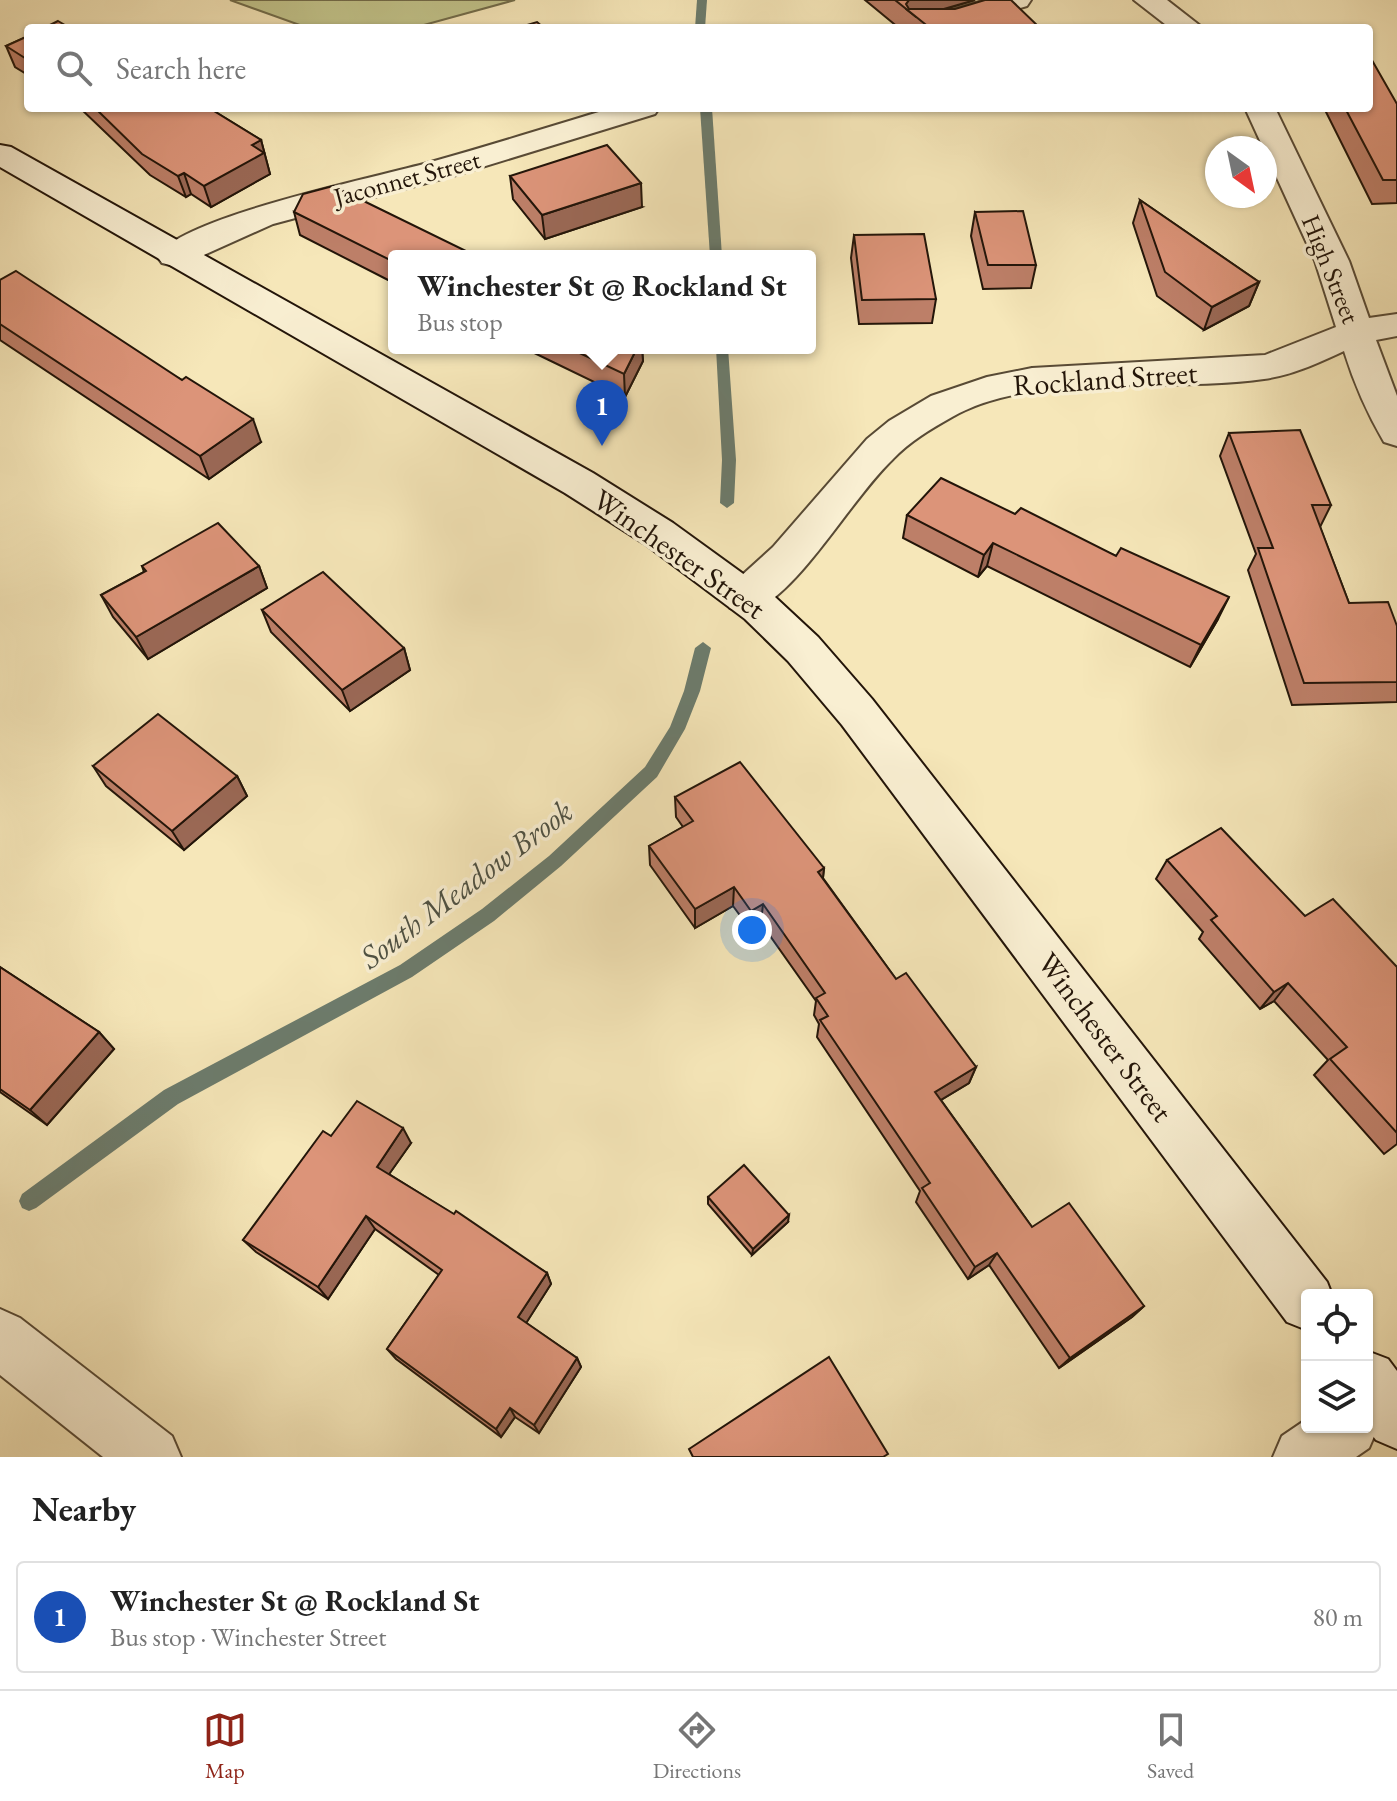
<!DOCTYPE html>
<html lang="en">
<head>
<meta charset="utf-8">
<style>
  body { margin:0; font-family:"EB Garamond",serif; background:#f6f6f6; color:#222 }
  .controls { position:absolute; right:24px; bottom:24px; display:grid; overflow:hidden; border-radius:8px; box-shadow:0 2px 6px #0004 }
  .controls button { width:72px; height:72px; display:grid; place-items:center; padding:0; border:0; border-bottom:2px solid #e0e0e0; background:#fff; color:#222; font:40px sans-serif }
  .compass { position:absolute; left:1205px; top:136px; width:72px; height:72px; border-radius:50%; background:#fff; box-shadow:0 2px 6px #0004; rotate:147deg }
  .you { position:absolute; left:752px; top:930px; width:28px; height:28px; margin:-20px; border:6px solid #fff; border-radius:50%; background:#1a73e8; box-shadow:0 0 0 12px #1a73e833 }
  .badge { display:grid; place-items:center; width:52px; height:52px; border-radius:50%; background:#8f2418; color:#fff; font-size:26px; font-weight:700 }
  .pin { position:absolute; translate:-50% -66px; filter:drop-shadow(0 2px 4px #0008) }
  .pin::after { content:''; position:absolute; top:42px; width:28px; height:24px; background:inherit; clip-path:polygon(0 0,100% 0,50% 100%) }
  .popup { position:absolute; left:388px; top:250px; width:428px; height:104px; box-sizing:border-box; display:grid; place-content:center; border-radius:8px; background:#fff; filter:drop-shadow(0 2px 6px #0005); font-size:26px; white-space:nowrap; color:#767676 }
  .popup b { font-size:30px; color:#222 }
  .popup::after { content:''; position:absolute; left:50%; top:100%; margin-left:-16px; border:16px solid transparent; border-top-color:#fff }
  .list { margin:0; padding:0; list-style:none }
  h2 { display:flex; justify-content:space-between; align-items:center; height:104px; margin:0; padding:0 32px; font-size:34px }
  h2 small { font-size:26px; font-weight:400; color:#767676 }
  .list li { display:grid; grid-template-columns:52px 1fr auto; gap:24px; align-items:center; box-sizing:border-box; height:112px; margin:0 16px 16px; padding:0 16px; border:2px solid #e0e0e0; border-radius:8px }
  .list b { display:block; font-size:30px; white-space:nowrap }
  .list p { margin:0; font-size:26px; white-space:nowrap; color:#767676 }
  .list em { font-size:26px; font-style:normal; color:#767676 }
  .icon { flex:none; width:44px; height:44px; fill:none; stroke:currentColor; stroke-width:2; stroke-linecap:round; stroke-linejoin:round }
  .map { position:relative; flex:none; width:1397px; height:1457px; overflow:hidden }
  .search { position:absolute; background:#fff; box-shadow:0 2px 6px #0004; left:24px; right:24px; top:24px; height:88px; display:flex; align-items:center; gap:20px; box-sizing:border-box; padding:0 28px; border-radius:8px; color:#767676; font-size:30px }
  .sheet { height:232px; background:#fff }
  nav { display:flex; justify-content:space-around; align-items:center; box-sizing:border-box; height:112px; border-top:2px solid #e0e0e0; background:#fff; font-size:22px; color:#767676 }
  nav a { display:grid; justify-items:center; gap:4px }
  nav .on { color:#8f2418 }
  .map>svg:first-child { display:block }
  .green { fill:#c2c48b; stroke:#726c4a; stroke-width:2 }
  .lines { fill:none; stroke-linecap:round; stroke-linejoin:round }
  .stream { fill:#6c7c6d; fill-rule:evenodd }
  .street-casing { stroke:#584a35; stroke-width:4 }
  .secondary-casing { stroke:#231509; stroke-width:4 }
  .street { fill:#f9efd2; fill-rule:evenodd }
  .secondary { fill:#f9efd2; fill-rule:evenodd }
  .wall { fill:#bd7f68; stroke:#231509; stroke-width:2 }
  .shaded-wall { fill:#9a6855; stroke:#231509; stroke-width:2 }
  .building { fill:#dc9479; stroke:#231509; stroke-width:2 }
  .labels { text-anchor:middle; stroke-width:7; stroke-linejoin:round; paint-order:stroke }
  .far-street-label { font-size:26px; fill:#231509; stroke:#f9efd2 }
  .street-label { font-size:30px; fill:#231509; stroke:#f9efd2 }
  .water-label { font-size:32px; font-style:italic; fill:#4e5143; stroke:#f9efd2 }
</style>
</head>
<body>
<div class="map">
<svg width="1397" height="1457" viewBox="0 0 1397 1457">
  <rect width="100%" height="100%" fill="#f6e7b9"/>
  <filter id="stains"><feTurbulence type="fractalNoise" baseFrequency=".0025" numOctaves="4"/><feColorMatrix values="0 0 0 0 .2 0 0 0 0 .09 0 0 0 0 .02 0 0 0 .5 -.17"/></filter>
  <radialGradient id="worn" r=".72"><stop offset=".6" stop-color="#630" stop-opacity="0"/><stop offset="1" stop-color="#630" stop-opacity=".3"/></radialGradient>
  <polygon class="green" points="230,0 515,0 413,28 308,28"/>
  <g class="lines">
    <g class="stream">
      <polygon points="697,0 707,0 705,28 695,28"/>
      <polygon points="700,108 712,108 722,256 710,256"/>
      <polygon points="716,348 728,348 736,460 734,503 727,508 720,503 722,460"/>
      <polygon points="703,642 711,648 700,691 685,729 657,777 561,866 494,921 412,977 178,1104 36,1208 29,1211 22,1208 19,1201 22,1194 164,1090 400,965 482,909 549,856 645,767 670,727 684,691 695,648"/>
    </g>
    <defs>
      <g id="street">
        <polygon points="986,0 1031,0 1027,6 951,28 906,28 910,22"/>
        <polygon points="1134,0 1167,0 1203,28 1170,28"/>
        <path d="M 612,108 L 659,108 L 655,114 L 456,175 L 273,224 L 186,263 L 174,266 L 162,263 L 157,256 C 183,216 379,177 431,162 C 492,145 552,126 612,108 Z"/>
        <path d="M 1245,108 L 1275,108 L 1349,261 L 1369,318 L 1397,314 L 1397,336 L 1376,340 L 1397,396 L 1397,446 L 1384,442 C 1367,413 1354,383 1344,351 C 1318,363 1293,375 1264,379 C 1171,393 1034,370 952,417 C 931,429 910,441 893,459 C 852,498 805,583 759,608 C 749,614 741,611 730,608 L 724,597 L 730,586 L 773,547 L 867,439 L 889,421 L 931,396 L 987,377 L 1032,368 L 1265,355 L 1336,327 L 1315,261 Z"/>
        <polygon points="0,1309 20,1318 172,1436 181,1457 103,1457 0,1375"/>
        <polygon points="1367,1405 1378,1427 1369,1448 1356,1457 1273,1457 1282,1436 1307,1419 1307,1427 1367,1427"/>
      </g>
      <g id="secondary">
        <polygon points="0,145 11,147 593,473 673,523 775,597 818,637 872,699 1327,1282 1332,1295 1307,1295 1307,1330 1287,1322 842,725 788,661 745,619 645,544 565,493 0,167"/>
        <polygon points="1367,1351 1388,1359 1397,1371 1397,1449 1376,1440 1366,1427"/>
      </g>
    </defs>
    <use href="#street" class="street-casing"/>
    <use href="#secondary" class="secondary-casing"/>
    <use href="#street" class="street"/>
    <use href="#secondary" class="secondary"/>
  </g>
  <g class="wall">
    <polygon points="865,0 975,0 945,9 1040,28 899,28"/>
    <polygon points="28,36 28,75 15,67 6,46"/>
    <polygon points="1397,104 1397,203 1372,204 1324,108 1369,108"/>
    <polygon points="80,108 209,108 261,140 270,174 211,207 191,194 186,197 150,175"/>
    <polygon points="510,176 642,207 545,239 513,199"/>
    <polygon points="1140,200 1259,282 1249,306 1204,330 1157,296 1133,223"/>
    <polygon points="294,212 394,256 394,283 300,235"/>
    <polygon points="975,212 1036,265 1031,288 983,289 971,236"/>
    <polygon points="854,235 936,299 932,323 859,324 851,258"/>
    <polygon points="0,280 182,380 261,442 209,479 0,340"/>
    <polygon points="524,348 642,348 643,361 625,397"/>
    <polygon points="1229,433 1331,505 1320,527 1349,603 1397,626 1397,702 1292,705 1248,570 1256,554 1220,456"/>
    <polygon points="1015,514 1116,556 1218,619 1190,667 987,566 978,577 903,538 907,515"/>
    <polygon points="142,566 259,566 267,588 148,659 113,617 101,595 144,572"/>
    <polygon points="262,610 404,648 410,670 350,711 271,632"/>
    <polygon points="93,766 237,776 247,796 184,850 106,786"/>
    <polygon points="675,797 824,868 823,878 896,979 976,1067 969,1083 941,1100 1032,1227 1144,1306 1132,1317 1059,1368 989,1265 968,1279 916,1202 920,1191 817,1037 819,1024 814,1015 816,1001 761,923 750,929 733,906 695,928 650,865 649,846 683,827 676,817"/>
    <polygon points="1167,860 1305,916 1397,967 1397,1144 1384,1154 1314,1075 1328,1060 1274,1001 1260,1009 1199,939 1203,932 1156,879"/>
    <polygon points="0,967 99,1032 114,1049 47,1125 0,1092"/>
    <polygon points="331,1136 411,1143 389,1174 547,1273 551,1284 526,1323 577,1358 581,1367 539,1433 515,1417 501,1437 396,1359 387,1349 439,1275 375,1229 328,1299 256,1252 243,1240"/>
    <polygon points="708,1197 788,1222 752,1255 708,1204"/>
  </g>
  <g class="shaded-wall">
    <polygon points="909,0 975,0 916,17 906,9 906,4"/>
    <polygon points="261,140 270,174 211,207 204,186 252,145"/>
    <polygon points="184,173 191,194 186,197 178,176"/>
    <polygon points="641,183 642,207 545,239 542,215"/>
    <polygon points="1259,282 1249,306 1204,330 1212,307"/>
    <polygon points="637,348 642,348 643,361 625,397 624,374"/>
    <polygon points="253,419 261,442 209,479 200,456"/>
    <polygon points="993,543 987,566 978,577 984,555"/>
    <polygon points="259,566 267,588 148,659 136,637"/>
    <polygon points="1229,597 1218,619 1190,667 1201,645"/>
    <polygon points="404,648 410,670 350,711 342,690"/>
    <polygon points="237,776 247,796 184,850 172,831"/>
    <polygon points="824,868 822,887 818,872"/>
    <polygon points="734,887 733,906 695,928 695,909"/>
    <polygon points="763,904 761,923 750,929 751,911"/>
    <polygon points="1288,983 1274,1001 1260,1009 1274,992"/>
    <polygon points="99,1032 114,1049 47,1125 30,1110"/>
    <polygon points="976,1067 969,1083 929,1107 935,1092"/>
    <polygon points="403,1128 411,1143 385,1180 377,1167"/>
    <polygon points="789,1215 788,1222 752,1255 753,1249"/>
    <polygon points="366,1216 375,1229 328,1299 318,1287"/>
    <polygon points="997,1253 989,1265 968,1279 975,1267"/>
    <polygon points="547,1273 551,1284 523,1328 518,1317"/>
    <polygon points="1144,1306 1132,1317 1059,1368 1070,1358"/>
    <polygon points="577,1358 581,1367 539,1433 534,1425"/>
    <polygon points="510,1408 515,1417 501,1437 496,1429"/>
  </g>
  <g class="building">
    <polygon points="895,0 909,0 906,4 909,9 955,9 985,0 1011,0 1040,28 930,28"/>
    <polygon points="58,21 70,28 44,28"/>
    <polygon points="537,22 544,28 517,28"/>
    <polygon points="28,36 28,60 6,46"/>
    <polygon points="1369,55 1397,104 1397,180 1383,180 1345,108 1369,108"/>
    <polygon points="95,108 209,108 261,140 252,145 264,153 204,186 184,173 178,176 142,154"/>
    <polygon points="607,145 641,183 542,215 510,176"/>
    <polygon points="333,186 476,256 394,256 394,262 294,212 303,194"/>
    <polygon points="1140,200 1259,282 1212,307 1165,272"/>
    <polygon points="1023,211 1036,265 988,265 975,212"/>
    <polygon points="924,234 936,299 862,300 854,235"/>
    <polygon points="16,271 182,380 186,377 253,419 200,456 0,324 0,280"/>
    <polygon points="569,348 637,348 624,374"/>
    <polygon points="1300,430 1331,505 1312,505 1349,603 1388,602 1397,626 1397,682 1304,683 1258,548 1273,548 1229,433"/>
    <polygon points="941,478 1015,514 1021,508 1116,556 1121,548 1229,597 1201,645 993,543 984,555 907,515"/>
    <polygon points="218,523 259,566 136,637 101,595 146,571 142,566"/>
    <polygon points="323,572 404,648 342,690 262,610"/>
    <polygon points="158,714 237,776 172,831 93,766"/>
    <polygon points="740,762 824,868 818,872 896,979 906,973 976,1067 935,1092 1032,1227 1069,1203 1144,1306 1070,1358 997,1253 975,1267 922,1188 930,1183 820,1020 828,1016 816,998 825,993 763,904 751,911 734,887 695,909 649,846 693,821 675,797"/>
    <polygon points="1221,828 1305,916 1333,899 1397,967 1397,1133 1330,1059 1347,1047 1288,983 1274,992 1211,920 1217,916 1167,860"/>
    <polygon points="0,967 99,1032 30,1110 0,1089"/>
    <polygon points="357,1101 403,1128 377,1167 454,1214 456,1211 547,1273 518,1317 577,1358 534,1425 510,1408 496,1429 387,1349 442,1270 366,1216 318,1287 243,1240 323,1131 331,1136"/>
    <polygon points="744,1165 789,1215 753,1249 708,1197"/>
    <polygon points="829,1357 888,1454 883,1457 693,1457 689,1449"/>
  </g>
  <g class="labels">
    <g class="far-street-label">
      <text transform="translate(407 178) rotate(-15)" y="9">Jaconnet Street</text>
      <text transform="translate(1331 269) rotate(68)" y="9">High Street</text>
    </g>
    <g class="street-label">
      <text transform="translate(1105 379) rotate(-4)" y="10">Rockland Street</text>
      <text transform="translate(679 554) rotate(35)" y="10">Winchester Street</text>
      <text transform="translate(1105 1037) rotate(53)" y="10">Winchester Street</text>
    </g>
    <g class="water-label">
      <text transform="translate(466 884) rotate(-37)" y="11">South Meadow Brook</text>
    </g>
  </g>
  <rect width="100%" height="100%" filter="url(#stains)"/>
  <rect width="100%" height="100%" fill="url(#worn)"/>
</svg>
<div class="controls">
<button><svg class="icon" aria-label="locate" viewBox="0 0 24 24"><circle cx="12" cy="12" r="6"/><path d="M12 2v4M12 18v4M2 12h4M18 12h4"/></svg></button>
<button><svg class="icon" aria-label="layers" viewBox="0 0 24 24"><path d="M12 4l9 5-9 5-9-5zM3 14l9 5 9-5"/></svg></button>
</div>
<svg class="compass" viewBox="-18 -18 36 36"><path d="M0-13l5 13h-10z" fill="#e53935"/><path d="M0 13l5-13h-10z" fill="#767676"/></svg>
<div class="you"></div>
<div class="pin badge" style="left:602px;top:446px;background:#1a4fb4">1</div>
<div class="popup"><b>Winchester St @ Rockland St</b>Bus stop</div>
<div class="search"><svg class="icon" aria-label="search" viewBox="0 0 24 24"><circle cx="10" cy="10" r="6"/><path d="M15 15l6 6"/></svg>Search here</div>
</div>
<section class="sheet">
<h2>Nearby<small></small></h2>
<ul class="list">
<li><span class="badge" style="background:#1a4fb4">1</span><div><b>Winchester St @ Rockland St</b><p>Bus stop · Winchester Street</p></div><em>80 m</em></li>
</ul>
</section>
<nav>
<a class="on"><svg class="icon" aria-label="map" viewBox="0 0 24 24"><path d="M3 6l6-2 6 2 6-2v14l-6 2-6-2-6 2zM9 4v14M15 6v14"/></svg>Map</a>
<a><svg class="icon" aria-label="directions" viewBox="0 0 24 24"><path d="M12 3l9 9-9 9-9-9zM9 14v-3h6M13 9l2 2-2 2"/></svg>Directions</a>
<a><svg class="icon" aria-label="saved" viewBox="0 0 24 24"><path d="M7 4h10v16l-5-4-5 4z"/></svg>Saved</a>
</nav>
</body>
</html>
